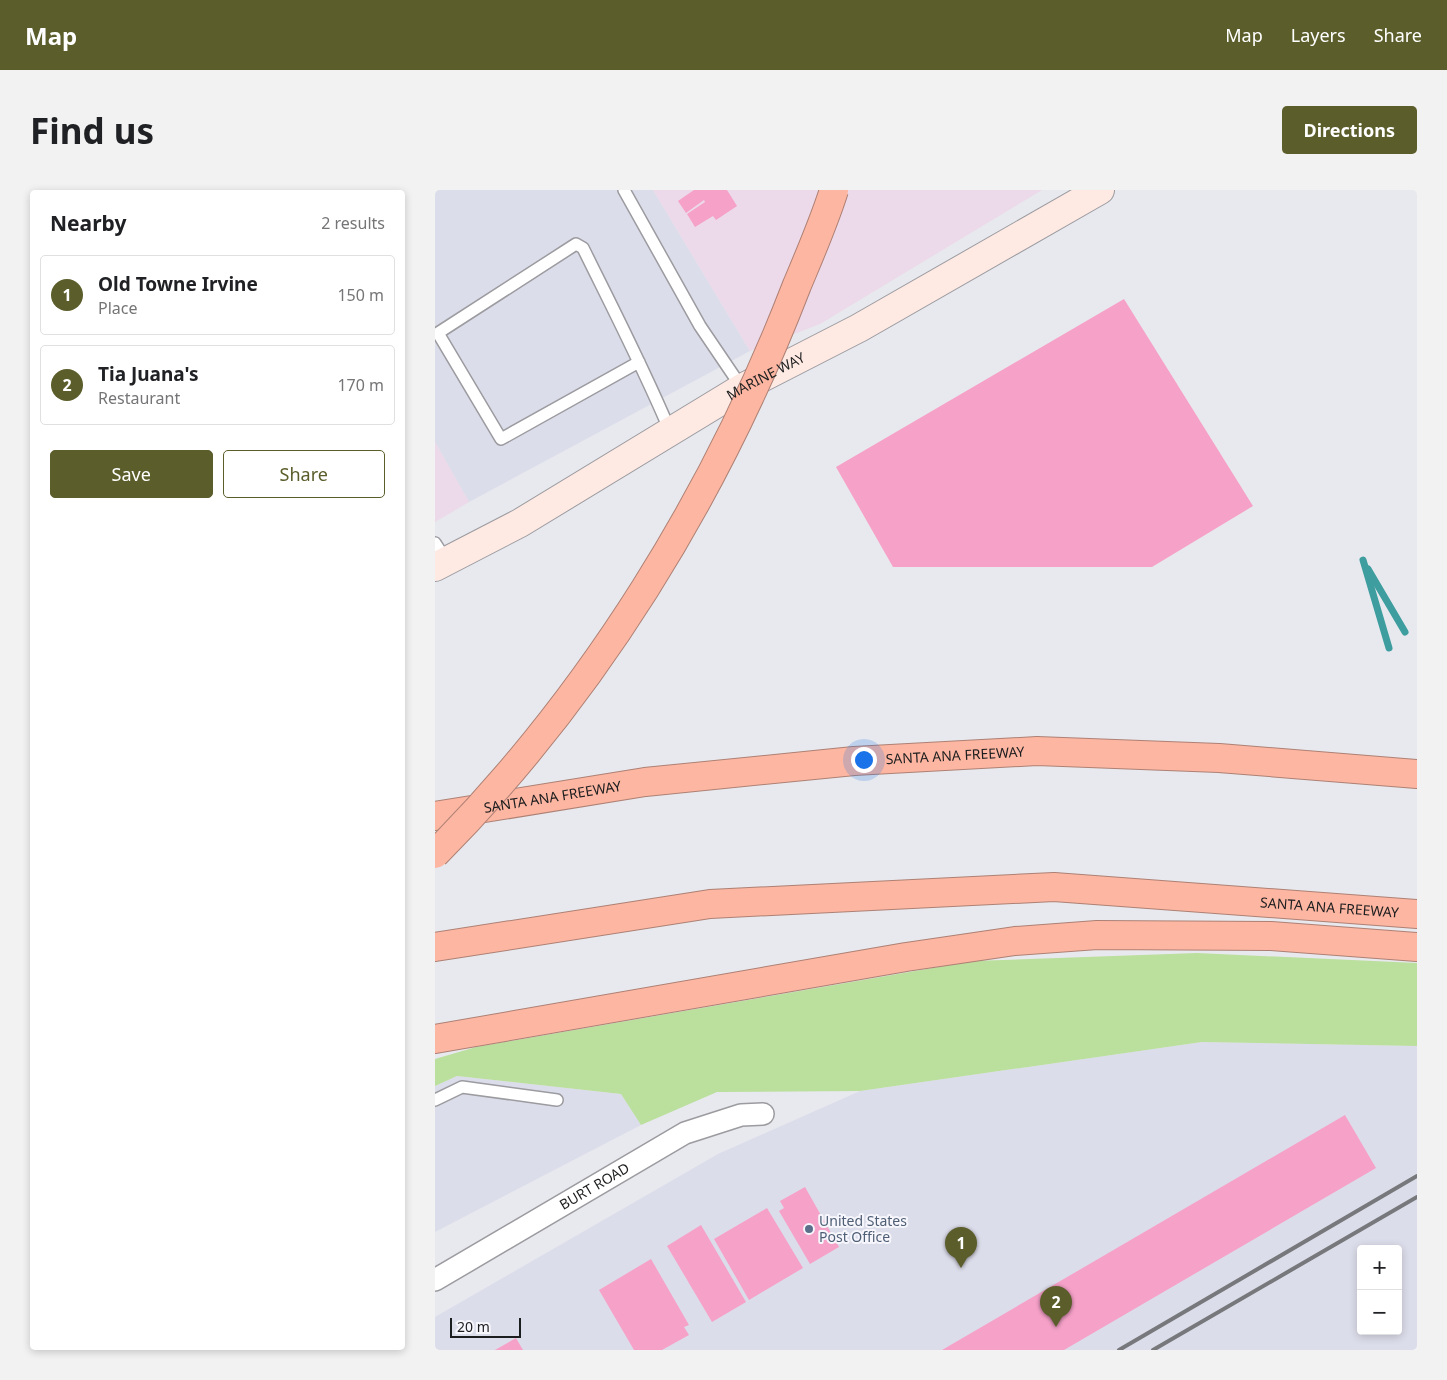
<!DOCTYPE html>
<html lang="en">
<head>
<meta charset="utf-8">
<style>
  body { margin:0; font-family:"Noto Sans",sans-serif; background:#f2f2f2; color:#202124 }
  .controls { position:absolute; right:15px; bottom:15px; display:grid; overflow:hidden; border-radius:5px; box-shadow:0 2px 8px #0003 }
  .controls button { width:45px; height:45px; display:grid; place-items:center; padding:0; border:0; border-bottom:1px solid #e0e0e0; background:#fff; color:#202124; font:25px sans-serif }
  .scale { position:absolute; left:15px; bottom:12px; width:71px; box-sizing:border-box; padding-left:5px; border:2px solid #1c1d1e; border-top:0; font-size:14px; line-height:18px; white-space:nowrap; color:#1c1d1e; -webkit-text-stroke:4px #f6f6fc; paint-order:stroke }
  .you { position:absolute; left:428px; top:569px; width:18px; height:18px; margin:-12px; border:4px solid #fff; border-radius:50%; background:#1a73e8; box-shadow:0 0 0 8px #1a73e833 }
  .badge { display:grid; place-items:center; width:32px; height:32px; border-radius:50%; background:#5b5d2b; color:#fff; font-size:16px; font-weight:700 }
  .pin { position:absolute; translate:-50% -41px; filter:drop-shadow(0 1px 2px #0008) }
  .pin::after { content:''; position:absolute; top:26px; width:18px; height:15px; background:inherit; clip-path:polygon(0 0,100% 0,50% 100%) }
  .list { margin:0; padding:0; list-style:none }
  h2 { display:flex; justify-content:space-between; align-items:center; height:65px; margin:0; padding:0 20px; font-size:21px }
  h2 small { font-size:16px; font-weight:400; color:#757577 }
  .list li { display:grid; grid-template-columns:32px 1fr auto; gap:15px; align-items:center; box-sizing:border-box; height:80px; margin:0 10px 10px; padding:0 10px; border:1px solid #e0e0e0; border-radius:5px }
  .list b { display:block; font-size:19px; white-space:nowrap }
  .list p { margin:0; font-size:16px; white-space:nowrap; color:#757577 }
  .list em { font-size:16px; font-style:normal; color:#757577 }
  .actions { display:flex; gap:10px; padding:15px 20px }
  .actions a { flex:1; padding:11px 0; border:1px solid #5b5d2b; border-radius:5px; text-align:center; font-size:18px; color:#5b5d2b }
  .actions .main { background:#5b5d2b; color:#fff }
  .map { position:relative; flex:none; width:982px; height:1160px; overflow:hidden; border-radius:5px }
  header { display:flex; align-items:center; gap:30px; box-sizing:border-box; height:70px; padding:0 25px; background:#5b5d2b; color:#fff }
  header strong { font-size:24px }
  nav { display:flex; gap:28px; margin-inline-start:auto; font-size:18px }
  .intro { display:flex; align-items:center; justify-content:space-between; box-sizing:border-box; height:120px; padding:0 30px }
  h1 { margin:0; font-size:35px }
  .button { padding:12px 22px; border-radius:5px; background:#5b5d2b; color:#fff; font-size:18px; font-weight:700 }
  main { display:flex; gap:30px; padding:0 30px }
  aside { flex:1; background:#fff; border-radius:5px; box-shadow:0 2px 8px #0003 }
  .map>svg:first-child { display:block }
  .built { fill:#dcddea; fill-rule:evenodd }
  .industrial { fill:#ecd9e9 }
  .green { fill:#bbdf9d }
  .lines { fill:none; stroke-linecap:round; stroke-linejoin:round }
  .stream { stroke:#3d9d9f; stroke-width:7 }
  .building { fill:#f6a1c8 }
  .service-casing { stroke:#9b9ba0; stroke-width:14 }
  .minor-casing { stroke:#9b9ba0; stroke-width:24 }
  .secondary-casing { stroke:#9b9ba0; stroke-width:30 }
  .motorway-casing { stroke:#ae8074; stroke-width:30 }
  .service { stroke:#fff; stroke-width:11 }
  .minor { stroke:#fff; stroke-width:21 }
  .secondary { stroke:#fee9e3; stroke-width:28 }
  .motorway { stroke:#fcb6a2; stroke-width:28 }
  .rail { stroke:#77787b; stroke-width:4 }
  .motorway-bridge-casing { stroke:#ae8074; stroke-width:30; stroke-linecap:butt }
  .motorway-bridge { stroke:#fcb6a2; stroke-width:28 }
  .service-dot { fill:#5c6f8a; stroke:#f6f6fc; stroke-width:2 }
  .labels { text-anchor:middle; stroke-width:4; stroke-linejoin:round; paint-order:stroke }
  .street-label { font-size:14px; fill:#1c1d1e; stroke:#f6f6fc }
  .service-label { font-size:14px; fill:#4e5e75; stroke:#f6f6fc; text-anchor:start }
</style>
</head>
<body>
<header>
<strong>Map</strong>
<nav><a>Map</a><a>Layers</a><a>Share</a></nav>
</header>
<div class="intro"><h1>Find us</h1><a class="button">Directions</a></div>
<main>
<aside>
<h2>Nearby<small>2 results</small></h2>
<ul class="list">
<li><span class="badge">1</span><div><b>Old Towne Irvine</b><p>Place</p></div><em>150 m</em></li>
<li><span class="badge">2</span><div><b>Tia Juana's</b><p>Restaurant</p></div><em>170 m</em></li>
</ul>
<div class="actions"><a class="main">Save</a><a>Share</a></div>
</aside>
<div class="map">
<svg width="982" height="1160" viewBox="0 0 982 1160">
  <rect width="100%" height="100%" fill="#e8e9ee"/>
  <g class="built">
    <polygon points="0,0 218,0 315,161 34,312 0,252"/>
    <path d="M 767,852 L 982,856 L 982,1160 L 0,1160 L 0,1127 L 283,964 L 425,901 ZM 926,1059 L 963,1059 L 963,1141 L 926,1141 Z"/>
    <polygon points="22,886 186,904 206,935 0,1042 0,896"/>
  </g>
  <g class="industrial">
    <polygon points="218,0 607,0 385,134 315,161"/>
    <polygon points="0,252 34,312 0,332"/>
  </g>
  <polygon class="green" points="762,763 982,773 982,856 767,852 425,901 282,902 206,935 186,904 22,886 0,896 0,869 41,857 538,771"/>
  <g class="lines">
    <g class="stream">
      <polyline points="928,370 954,458"/>
      <polyline points="933,379 970,442"/>
    </g>
  </g>
  <g class="building">
    <polygon points="259,0 292,0 302,16 281,30 278,26 260,37 252,24 270,12 269,10 251,23 243,11"/>
    <polygon points="689,109 818,316 717,377 458,377 401,277"/>
    <polygon points="910,925 941,978 629,1160 507,1160"/>
    <polygon points="370,997 404,1057 375,1074 344,1021 349,1018 345,1011"/>
    <polygon points="332,1018 368,1078 314,1110 279,1049"/>
    <polygon points="266,1035 311,1112 277,1132 232,1056"/>
    <polygon points="216,1069 254,1135 249,1137 254,1145 227,1160 199,1160 164,1100"/>
    <polygon points="81,1148 88,1160 60,1160"/>
  </g>
  <g class="lines">
    <defs>
      <g id="service">
        <polyline points="189,0 265,136 307,198"/>
        <path d="M 204,172 L 66,249 L 3,143 L 141,54 L 148,58 C 178,119 209,179 235,241"/>
        <polyline points="0,353 11,370"/>
        <polyline points="0,910 27,897 122,910"/>
      </g>
      <g id="minor">
        <path id="s1" d="M 0,1090 L 250,943 L 306,925 L 328,924"/>
      </g>
      <g id="secondary">
        <path id="s2" d="M 0,377 L 85,333 L 307,198 L 424,138 L 665,0"/>
      </g>
      <g id="motorway">
        <path id="s3" d="M 0,626 L 210,592 L 419,571 L 602,561 L 784,568 L 982,584"/>
        <path id="s4" d="M 0,757 L 275,714 L 619,697 L 982,724"/>
        <polyline points="0,849 471,767 580,751 662,745 836,746 982,757"/>
      </g>
    </defs>
    <use href="#service" class="service-casing"/>
    <use href="#minor" class="minor-casing"/>
    <use href="#secondary" class="secondary-casing"/>
    <use href="#motorway" class="motorway-casing"/>
    <use href="#service" class="service"/>
    <use href="#minor" class="minor"/>
    <use href="#secondary" class="secondary"/>
    <use href="#motorway" class="motorway"/>
    <g class="rail">
      <polyline points="684,1160 982,986"/>
      <polyline points="718,1160 982,1007"/>
    </g>
    <defs>
      <path id="motorway-bridge" d="M 0,664 C 159,504 281,305 362,95 C 375,64 389,32 399,0"/>
    </defs>
    <use href="#motorway-bridge" class="motorway-bridge-casing"/>
    <use href="#motorway-bridge" class="motorway-bridge"/>
  </g>
  <circle class="service-dot" cx="374" cy="1039" r="5"/>
  <g class="labels">
    <g class="street-label">
      <text dy="5" stroke="none"><textPath href="#s2" startOffset="382">MARINE WAY</textPath></text>
      <text dy="5" stroke="none"><textPath href="#s3" startOffset="524">SANTA ANA FREEWAY</textPath></text>
      <text dy="5" stroke="none"><textPath href="#s3" startOffset="119">SANTA ANA FREEWAY</textPath></text>
      <text dy="5" stroke="none"><textPath href="#s4" startOffset="899">SANTA ANA FREEWAY</textPath></text>
      <text dy="5" stroke="none"><textPath href="#s1" startOffset="185">BURT ROAD</textPath></text>
    </g>
    <g class="service-label">
      <text x="384" y="1036">United States<tspan x="384" dy="16">Post Office</tspan></text>
    </g>
  </g>
</svg>
<div class="controls">
<button>+</button>
<button>−</button>
</div>
<div class="scale">20 m</div>
<div class="you"></div>
<div class="pin badge" style="left:526px;top:1078px">1</div>
<div class="pin badge" style="left:621px;top:1137px">2</div>
</div>
</main>
</body>
</html>
